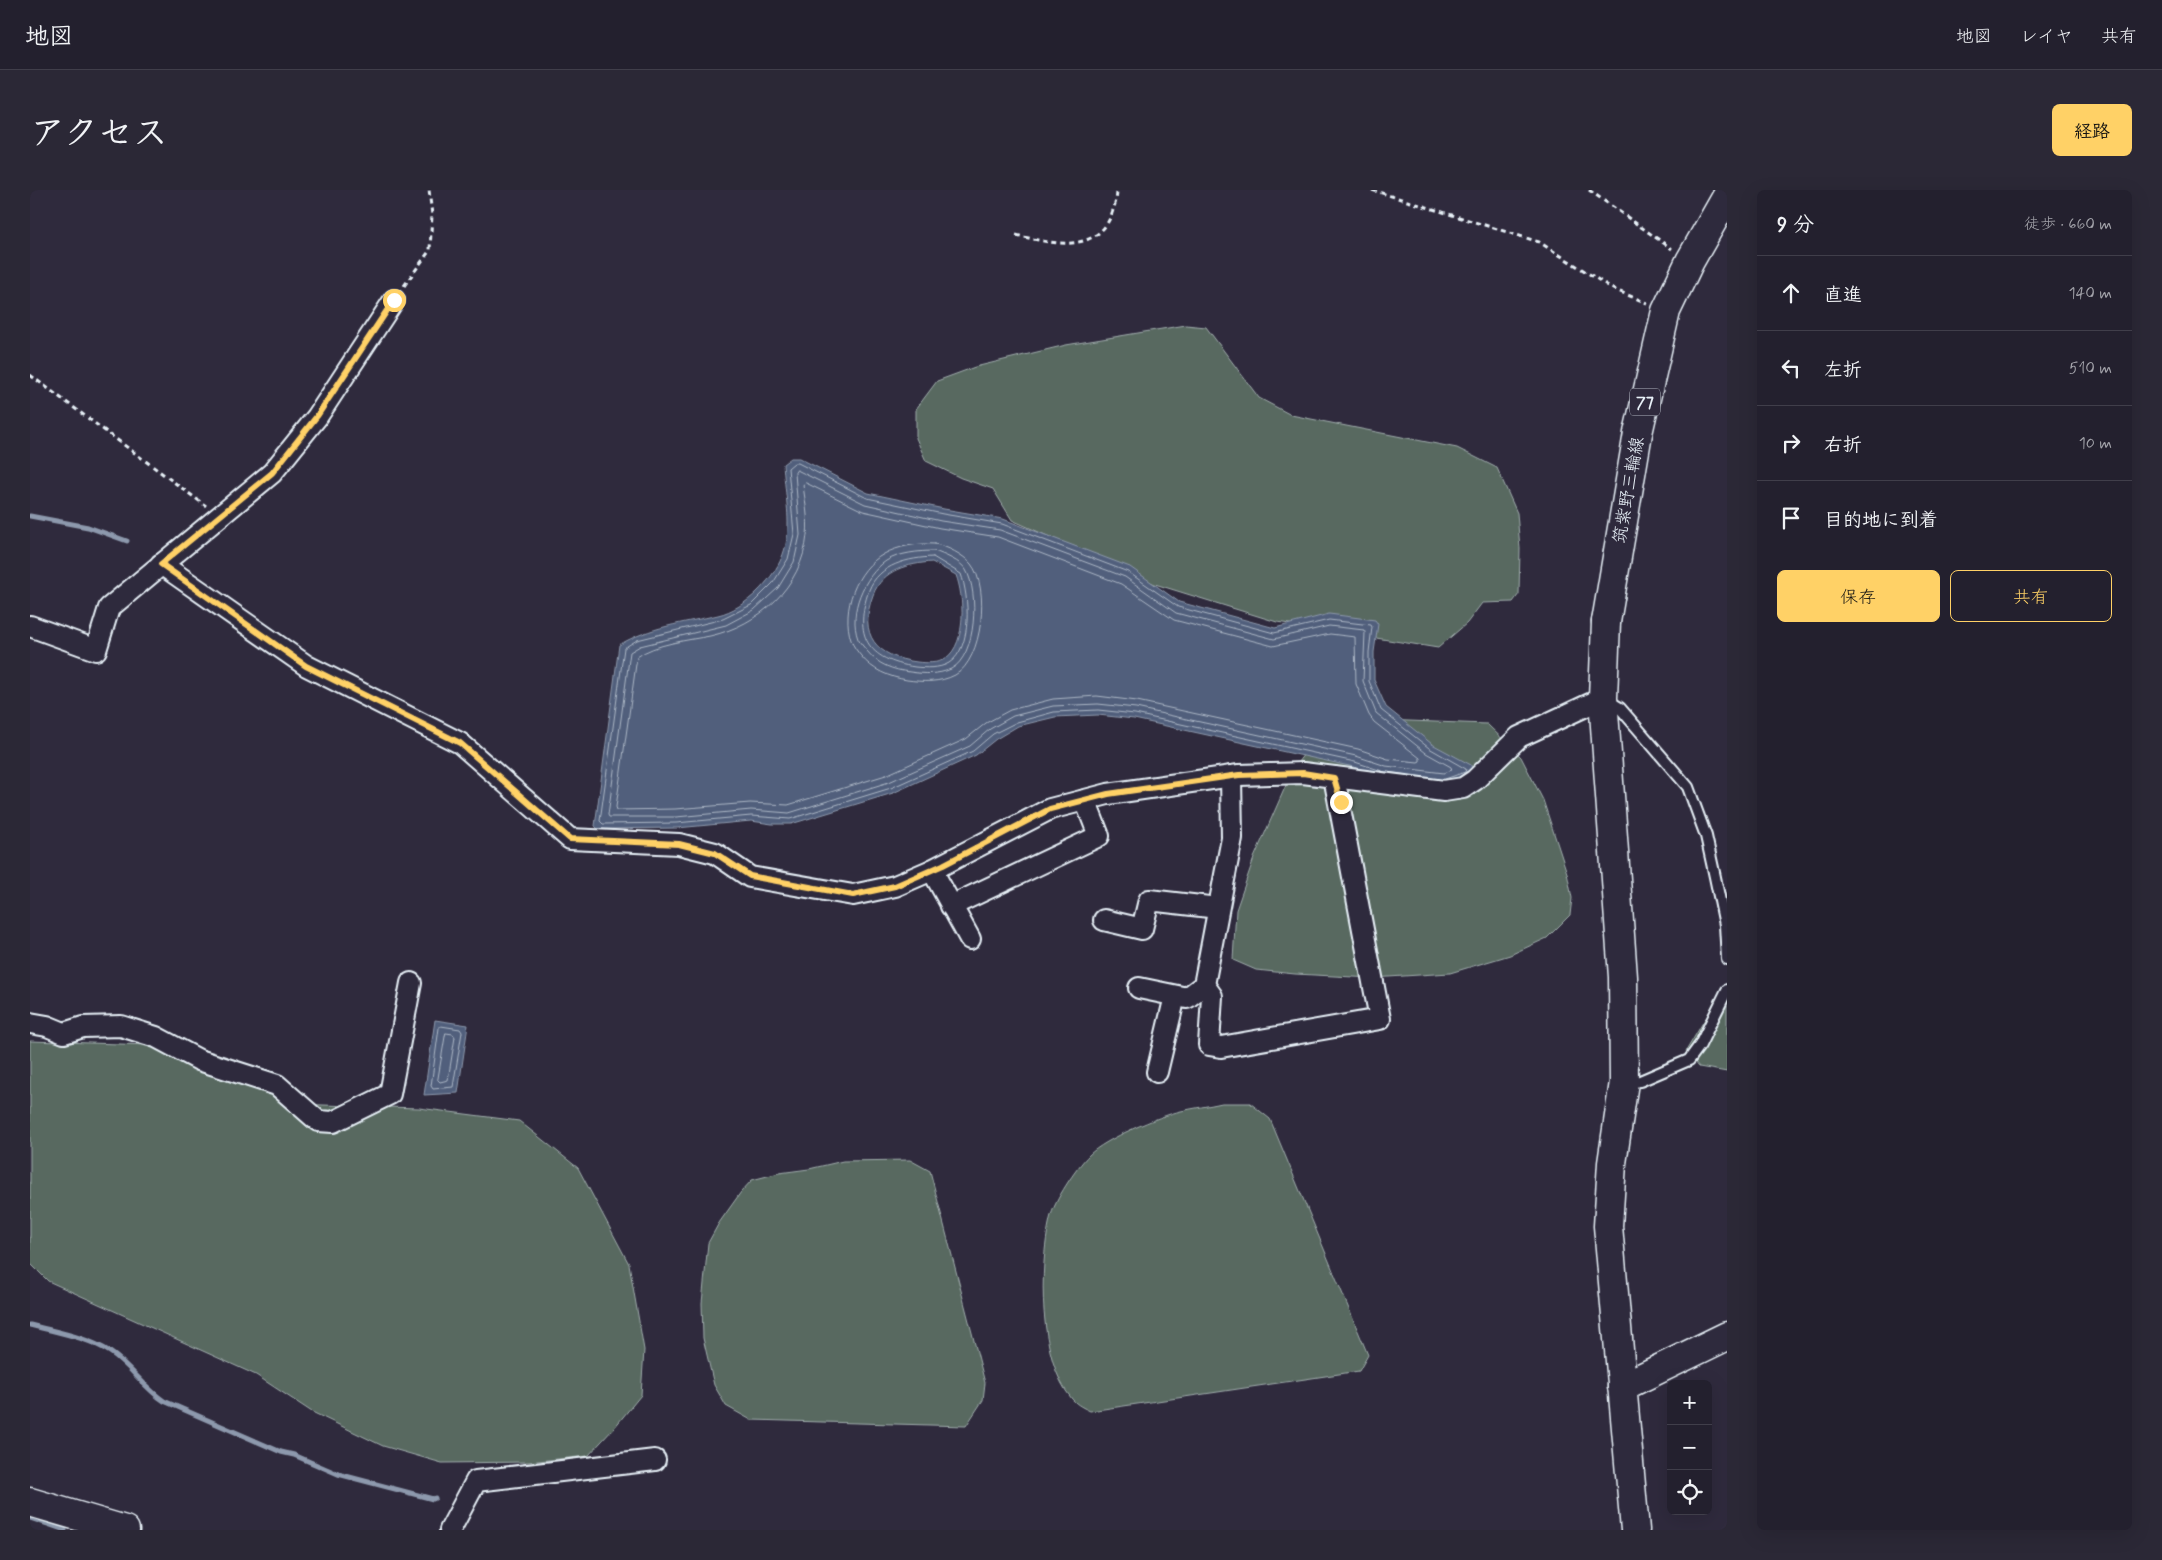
<!DOCTYPE html>
<html lang="ja">
<head>
<meta charset="utf-8">
<style>
  body { margin:0; font-family:Mynerve,"Klee One",sans-serif; background:#2b2836; color:#f1f3f6 }
  .controls { position:absolute; right:15px; bottom:15px; display:grid; overflow:hidden; border-radius:8px; box-shadow:0 5px 20px #0002 }
  .controls button { width:45px; height:45px; display:grid; place-items:center; padding:0; border:0; border-bottom:1px solid #403e4a; background:#23202e; color:#f1f3f6; font:25px sans-serif }
  .stop { position:absolute; width:15px; height:15px; margin:-11px; border:4px solid #ffd166; border-radius:50%; background:#fff }
  .stop.end { background:#ffd166; border-color:#fff; box-shadow:0 1px 5px #0008 }
  .list { margin:0; padding:0; list-style:none }
  h2 { display:flex; justify-content:space-between; align-items:center; height:65px; margin:0; padding:0 20px; font-size:21px }
  h2 small { font-size:16px; font-weight:400; color:#a3a3aa }
  .list li { display:grid; grid-template-columns:32px 1fr auto; gap:15px; align-items:center; box-sizing:border-box; height:75px; padding:0 20px; border-top:1px solid #403e4a }
  .list b { display:block; font-size:19px; white-space:nowrap }
  .list em { font-size:16px; font-style:normal; color:#a3a3aa }
  .actions { display:flex; gap:10px; padding:15px 20px }
  .actions a { flex:1; padding:11px 0; border:1px solid #ffd166; border-radius:8px; text-align:center; font-size:18px; color:#ffd166 }
  .actions .main { background:#ffd166; color:#111 }
  .icon { flex:none; width:28px; height:28px; fill:none; stroke:currentColor; stroke-width:2; stroke-linecap:round; stroke-linejoin:round }
  .map { position:relative; flex:none; width:1697px; height:1340px; overflow:hidden; border-radius:8px }
  header { display:flex; align-items:center; gap:30px; box-sizing:border-box; height:70px; padding:0 25px; background:#23202e; border-bottom:1px solid #403e4a }
  header strong { font-size:24px }
  nav { display:flex; gap:28px; margin-inline-start:auto; font-size:18px }
  .intro { display:flex; align-items:center; justify-content:space-between; box-sizing:border-box; height:120px; padding:0 30px }
  h1 { margin:0; font-size:35px }
  .button { padding:12px 22px; border-radius:8px; background:#ffd166; color:#111; font-size:18px; font-weight:700 }
  main { display:flex; gap:30px; padding:0 30px }
  aside { flex:1; background:#23202e; border-radius:8px; box-shadow:0 5px 20px #0002 }
  .map>svg:first-child { display:block }
  .green { fill:#586961; stroke:#a0adac }
  .water { fill:#515f7b; stroke:#8d99ad; fill-rule:evenodd }
  .lines { fill:none; stroke-linecap:round; stroke-linejoin:round }
  .shore { stroke:#acb7c6; stroke-width:1 }
  .stream { stroke:#8d99ad; stroke-width:5 }
  .lane-casing { stroke:#e8f1f8; stroke-width:14 }
  .street-casing { stroke:#e8f1f8; stroke-width:24 }
  .secondary-casing { stroke:#e8f1f8; stroke-width:31 }
  .primary-casing { stroke:#e8f1f8; stroke-width:31 }
  .path { stroke:#e8f1f8; stroke-width:3; stroke-dasharray:5 4; stroke-linecap:butt }
  .lane { stroke:#2f2a3d; stroke-width:10 }
  .street { stroke:#2f2a3d; stroke-width:20 }
  .secondary { stroke:#2f2a3d; stroke-width:28 }
  .primary { stroke:#2f2a3d; stroke-width:28 }
  .route { stroke:#ffd166; stroke-width:6 }
  .labels { text-anchor:middle; stroke-width:4; stroke-linejoin:round; paint-order:stroke }
  .shield { fill:#2f2a3d; stroke:#b0b5c0; stroke-width:1 }
  .shield-label { font-size:16px; font-weight:bold; fill:#e8f1f8 }
  .street-label { font-size:18px; fill:#e8f1f8; stroke:#2f2a3d }
</style>
</head>
<body>
<header>
<strong>地図</strong>
<nav><a>地図</a><a>レイヤ</a><a>共有</a></nav>
</header>
<div class="intro"><h1>アクセス</h1><a class="button">経路</a></div>
<main>
<div class="map">
<svg width="1697" height="1340" viewBox="0 0 1697 1340">
  <rect width="100%" height="100%" fill="#2f2a3d"/>
  <filter id="ink" filterUnits="userSpaceOnUse"><feTurbulence type="fractalNoise" baseFrequency=".02" numOctaves="2"/><feDisplacementMap in="SourceGraphic" scale="10" xChannelSelector="R" yChannelSelector="G"/><feConvolveMatrix kernelMatrix="1 2 1 2 8 2 1 2 1" color-interpolation-filters="sRGB"/></filter>
  <g filter="url(#ink)">
    <g class="green">
      <polygon points="1156,135 1176,137 1229,208 1261,225 1427,258 1467,278 1487,323 1490,358 1489,404 1483,412 1452,413 1437,433 1408,458 1247,432 1125,394 982,330 963,299 931,288 896,271 886,248 886,219 907,191 945,177 1036,155"/>
      <polygon points="1353,530 1457,534 1491,567 1513,610 1537,683 1542,708 1540,725 1517,748 1480,765 1420,783 1343,788 1265,784 1226,780 1203,770 1206,720 1224,668 1264,577 1295,537"/>
      <polygon points="1697,808 1697,882 1669,877 1656,861 1675,829"/>
      <polygon points="0,851 119,855 164,865 261,914 389,918 489,931 548,978 599,1074 614,1160 611,1205 584,1238 558,1266 498,1272 412,1273 353,1256 282,1222 226,1185 18,1091 0,1073"/>
      <path d="M 1192,913 L 1220,913 L 1240,929 L 1338,1165 L 1329,1181 L 1060,1221 C 1054,1218 1047,1215 1042,1209 C 1008,1169 1009,1078 1020,1029 C 1024,1011 1046,978 1059,965 C 1075,949 1129,926 1151,921 C 1164,918 1179,916 1192,913 Z"/>
      <polygon points="880,970 900,981 955,1193 953,1210 936,1236 721,1230 696,1216 684,1195 673,1148 672,1113 678,1053 689,1033 711,1002 722,990 749,983 779,979 813,971"/>
    </g>
    <g class="water">
      <path d="M 761,268 L 769,268 L 838,303 L 914,319 L 973,329 L 1100,377 L 1149,412 L 1245,438 L 1299,424 L 1345,430 L 1348,434 L 1344,462 L 1344,490 L 1356,517 L 1402,554 L 1441,575 L 1442,580 L 1439,586 L 1415,595 L 1354,587 L 1324,577 L 1104,529 L 1068,525 L 1025,527 L 988,536 L 966,549 L 946,565 L 863,603 L 761,634 L 742,634 L 721,631 L 647,638 L 568,639 L 565,636 L 589,455 C 619,437 654,433 688,425 C 702,422 717,412 727,402 C 770,360 757,328 753,274 ZM 902,372 L 926,385 C 934,406 937,453 916,468 C 909,474 895,473 887,472 C 846,467 828,445 843,405 C 853,379 878,374 902,372 Z"/>
      <polygon points="405,830 438,835 428,903 394,905"/>
    </g>
    <g class="lines">
      <g class="shore">
        <polygon points="767,280 835,314 911,331 970,340 1095,387 1146,423 1244,449 1299,436 1334,440 1335,442 1333,491 1346,523 1396,563 1421,577 1422,580 1414,583 1356,576 1326,566 1106,518 1068,514 1023,516 983,526 960,539 940,556 859,592 759,623 721,620 646,627 579,627 578,625 600,462 610,456 696,435 724,420 748,398 764,372 770,345 765,283"/>
        <path d="M 776,293 L 833,321 L 910,338 L 968,347 L 1091,394 L 1144,430 L 1243,456 L 1300,444 L 1325,447 L 1326,494 L 1339,525 L 1344,532 L 1390,568 L 1390,571 L 1388,572 L 1358,569 L 1328,559 L 1107,511 L 1067,506 L 1023,509 L 980,520 L 956,533 L 936,549 L 856,585 L 758,615 L 720,613 L 645,619 L 587,620 L 586,617 L 607,467 C 624,454 659,450 680,446 C 729,435 772,397 777,345 C 779,329 775,311 773,295 Z"/>
        <path d="M 905,354 C 916,356 934,365 941,374 C 960,397 953,470 925,485 C 910,493 892,492 877,490 C 859,487 842,480 831,466 C 827,461 823,456 821,450 C 811,420 826,379 854,364 C 868,356 888,353 905,354 Z"/>
        <path d="M 904,361 C 913,364 932,372 936,380 C 949,402 947,466 921,479 C 908,485 893,484 880,482 C 863,480 848,475 837,461 C 834,457 830,453 828,449 C 818,422 834,386 856,371 C 869,363 889,361 904,361 Z"/>
        <path d="M 903,367 L 931,384 C 939,406 943,458 919,473 C 909,479 895,478 885,477 C 837,470 823,445 839,400 C 849,374 879,368 903,367 Z"/>
        <polyline points="1355,582 1325,572 1105,524 1068,520 1024,522 987,532 963,544 943,561 861,598 760,629 721,626 646,633 573,634 570,631 594,458 607,450 693,429 721,415 743,393 758,369 764,344 758,278 764,273 768,273 837,308 913,324 972,334 1098,382 1148,417 1244,443 1299,430 1341,435 1342,437 1339,462 1339,491 1351,520 1399,558 1436,579 1435,582 1415,589"/>
        <polyline points="1356,582 1414,590"/>
        <polygon points="411,836 430,839 432,842 423,897 403,899 401,896 409,838"/>
        <polygon points="416,843 423,844 425,847 418,890 410,892 408,890"/>
      </g>
      <g class="stream">
        <polyline points="0,326 58,337 97,351"/>
        <path d="M 0,1135 C 26,1142 57,1147 80,1162 C 100,1175 114,1198 134,1211 L 251,1262 L 264,1265 L 308,1284 L 403,1309 L 405,1308"/>
        <polyline points="0,1328 35,1340"/>
      </g>
      <defs>
        <g id="lane">
          <polyline points="1577,510 1590,518 1658,597 1676,646 1685,687 1695,735 1697,769"/>
          <polyline points="1595,892 1610,891 1659,870 1670,855 1697,800"/>
        </g>
        <g id="street">
          <polyline points="131,374 277,476 430,553 540,649 649,654 685,663 720,687 823,705 865,696 902,680 1020,619 1078,604 1209,585 1273,583 1414,601 1433,598 1445,590 1489,547 1573,508"/>
          <polyline points="0,436 66,460 79,418 242,283 287,227 364,110"/>
          <polyline points="902,680 940,749"/>
          <polyline points="921,716 1069,646 1055,610"/>
          <polyline points="1074,730 1112,739 1119,710 1188,718"/>
          <polyline points="1174,795 1182,806 1179,855 1191,857 1350,829 1304,587"/>
          <polyline points="1109,798 1157,808 1174,795 1202,648 1201,586"/>
          <polyline points="0,833 17,836 34,843 53,837 91,836 126,847 169,870 247,895 288,931 303,932 360,904 381,793"/>
          <polyline points="1127,882 1145,806"/>
          <polyline points="420,1340 446,1291 625,1270"/>
        </g>
        <g id="secondary">
          <polyline points="1576,432 1573,508 1593,787 1594,892 1582,973 1578,1036 1605,1340"/>
          <polyline points="1592,1197 1697,1146"/>
          <polyline points="0,1312 95,1340"/>
        </g>
        <polyline id="primary" points="1576,432 1608,243 1636,121 1660,71 1697,6"/>
      </defs>
      <use href="#lane" class="lane-casing"/>
      <use href="#street" class="street-casing"/>
      <use href="#secondary" class="secondary-casing"/>
      <use href="#primary" class="primary-casing"/>
      <g class="path">
        <polyline points="1342,0 1509,52 1583,99 1617,113"/>
        <polyline points="1559,0 1642,59"/>
        <path d="M 986,45 C 1019,53 1064,65 1081,26 C 1084,17 1087,10 1087,0"/>
        <polyline points="374,96 400,60 402,25 399,0"/>
        <polyline points="0,185 176,316"/>
      </g>
      <use href="#lane" class="lane"/>
      <use href="#street" class="street"/>
      <use href="#secondary" class="secondary"/>
      <use href="#primary" class="primary"/>
    </g>
  </g>
  <g class="lines" filter="url(#ink)">
    <polyline class="route" points="364,110 287,226 242,283 131,374 276,476 430,553 540,649 649,654 685,663 720,686 823,705 865,696 913,675 1020,619 1078,604 1209,585 1273,583 1304,588 1311,612"/>
  </g>
  <g class="labels">
    <rect class="shield" x="1600" y="198.5" width="30" height="27" rx="4"/>
    <g class="shield-label">
      <text x="1615" y="218">77</text>
    </g>
    <g class="street-label">
      <text transform="translate(1598 300) rotate(-80)" y="6">筑紫野三輪線</text>
    </g>
  </g>
</svg>
<div class="controls">
<button>+</button>
<button>−</button>
<button><svg class="icon" aria-label="locate" viewBox="0 0 24 24"><circle cx="12" cy="12" r="6"/><path d="M12 2v4M12 18v4M2 12h4M18 12h4"/></svg></button>
</div>
<div class="stop" style="left:364px;top:110px"></div>
<div class="stop end" style="left:1311px;top:612px"></div>
</div>
<aside>
<h2>9 分<small>徒歩 · 660 m</small></h2>
<ul class="list">
<li><svg class="icon" aria-label="ahead" viewBox="0 0 24 24"><path d="M12 20V5M6 11l6-6 6 6"/></svg><div><b>直進</b></div><em>140 m</em></li>
<li><svg class="icon" aria-label="left" viewBox="0 0 24 24"><path d="M17 20v-9H6M10 6l-5 5 5 5"/></svg><div><b>左折</b></div><em>510 m</em></li>
<li><svg class="icon" aria-label="right" viewBox="0 0 24 24"><path d="M7 20v-9h11M14 6l5 5-5 5"/></svg><div><b>右折</b></div><em>10 m</em></li>
<li><svg class="icon" aria-label="arrive" viewBox="0 0 24 24"><path d="M6 21V4h12l-3 4 3 4H6"/></svg><div><b>目的地に到着</b></div></li>
</ul>
<div class="actions"><a class="main">保存</a><a>共有</a></div>
</aside>
</main>
</body>
</html>
